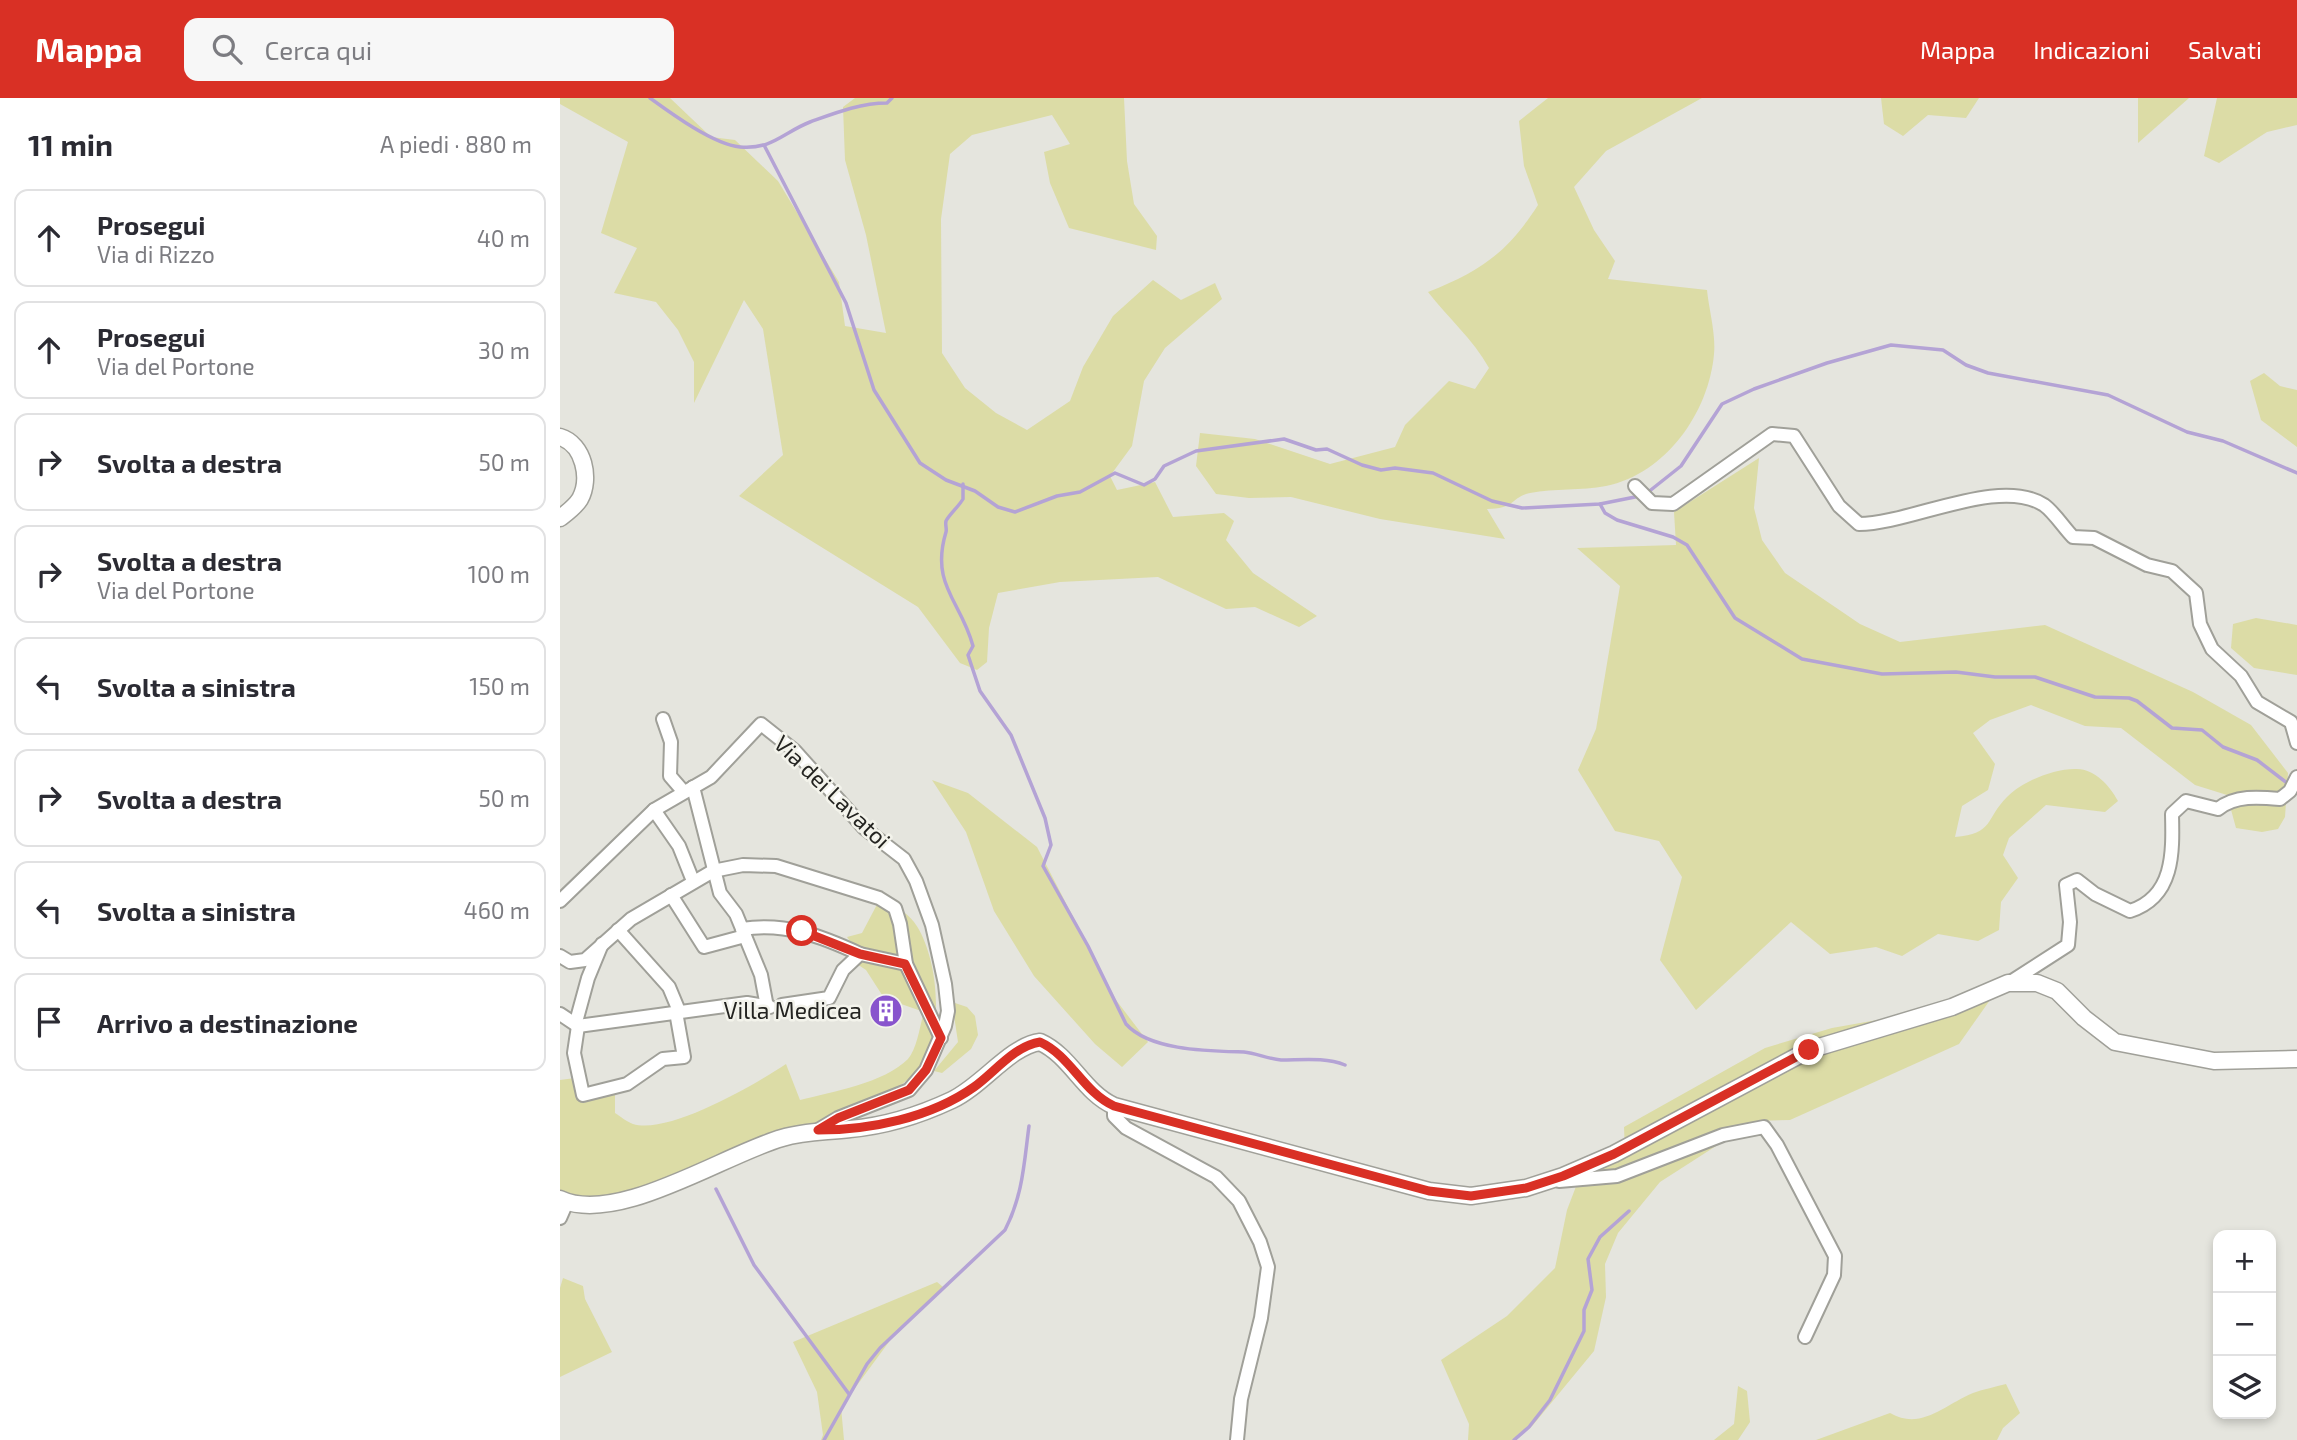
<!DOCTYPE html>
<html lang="it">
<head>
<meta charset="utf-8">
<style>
  body { margin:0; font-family:"Exo 2",sans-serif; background:#f7f7f7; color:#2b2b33 }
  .controls { position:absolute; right:21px; bottom:21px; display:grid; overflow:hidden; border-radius:14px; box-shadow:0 4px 10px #0003 }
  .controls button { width:63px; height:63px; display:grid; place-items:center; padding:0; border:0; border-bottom:2px solid #e1e1e2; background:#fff; color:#2b2b33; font:35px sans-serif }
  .stop { position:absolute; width:21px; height:21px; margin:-16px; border:5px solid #d93025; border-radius:50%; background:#fff }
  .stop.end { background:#d93025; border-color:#fff; box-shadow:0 2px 7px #0008 }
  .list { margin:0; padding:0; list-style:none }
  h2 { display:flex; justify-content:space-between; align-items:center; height:91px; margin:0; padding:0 28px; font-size:30px }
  h2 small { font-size:23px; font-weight:400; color:#7c7c81 }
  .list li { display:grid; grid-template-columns:46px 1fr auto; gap:21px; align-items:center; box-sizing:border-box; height:98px; margin:0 14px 14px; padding:0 14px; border:2px solid #e1e1e2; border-radius:14px }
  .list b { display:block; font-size:26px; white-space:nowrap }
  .list p { margin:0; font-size:23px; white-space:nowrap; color:#7c7c81 }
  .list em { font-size:23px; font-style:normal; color:#7c7c81 }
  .icon { flex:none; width:38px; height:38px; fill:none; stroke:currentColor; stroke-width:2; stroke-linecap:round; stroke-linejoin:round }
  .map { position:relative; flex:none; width:1737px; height:1342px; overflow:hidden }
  header { display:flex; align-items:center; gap:42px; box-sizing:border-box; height:98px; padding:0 35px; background:#d93025; color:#fff }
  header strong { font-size:33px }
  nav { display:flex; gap:38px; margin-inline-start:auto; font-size:24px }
  .search { width:490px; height:63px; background:#f7f7f7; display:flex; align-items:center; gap:18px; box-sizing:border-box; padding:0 24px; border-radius:14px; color:#7c7c81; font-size:26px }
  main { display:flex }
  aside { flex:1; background:#fff }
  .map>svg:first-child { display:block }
  .green { fill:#dcdca6 }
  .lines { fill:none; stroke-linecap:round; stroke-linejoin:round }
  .stream { stroke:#b4a3d5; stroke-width:3.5 }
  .minor-casing { stroke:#a0a099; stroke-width:16 }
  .tertiary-casing { stroke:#a0a099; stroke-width:19 }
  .minor { stroke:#fff; stroke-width:12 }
  .tertiary { stroke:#fff; stroke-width:16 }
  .route { stroke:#d93025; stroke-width:9 }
  .labels { text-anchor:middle; stroke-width:5; stroke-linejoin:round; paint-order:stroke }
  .street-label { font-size:23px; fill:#242421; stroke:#f3f3eb }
  .poi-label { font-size:23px; fill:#242421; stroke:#f3f3eb; text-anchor:end }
</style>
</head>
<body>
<header>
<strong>Mappa</strong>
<div class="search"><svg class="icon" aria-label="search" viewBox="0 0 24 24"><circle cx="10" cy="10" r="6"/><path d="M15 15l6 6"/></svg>Cerca qui</div>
<nav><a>Mappa</a><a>Indicazioni</a><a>Salvati</a></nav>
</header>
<main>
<aside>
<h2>11 min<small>A piedi · 880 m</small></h2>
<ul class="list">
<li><svg class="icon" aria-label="ahead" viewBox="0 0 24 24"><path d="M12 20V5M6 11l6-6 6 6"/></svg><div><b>Prosegui</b><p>Via di Rizzo</p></div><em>40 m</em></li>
<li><svg class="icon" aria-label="ahead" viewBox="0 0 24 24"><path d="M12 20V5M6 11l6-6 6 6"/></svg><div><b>Prosegui</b><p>Via del Portone</p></div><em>30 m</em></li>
<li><svg class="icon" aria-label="right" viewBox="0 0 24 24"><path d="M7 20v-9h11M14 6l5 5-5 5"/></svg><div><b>Svolta a destra</b></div><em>50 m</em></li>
<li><svg class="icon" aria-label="right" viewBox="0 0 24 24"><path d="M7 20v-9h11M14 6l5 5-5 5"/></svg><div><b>Svolta a destra</b><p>Via del Portone</p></div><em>100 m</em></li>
<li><svg class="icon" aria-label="left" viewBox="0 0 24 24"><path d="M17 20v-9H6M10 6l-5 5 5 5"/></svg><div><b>Svolta a sinistra</b></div><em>150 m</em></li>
<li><svg class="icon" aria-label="right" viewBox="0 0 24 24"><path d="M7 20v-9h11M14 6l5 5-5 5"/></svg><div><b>Svolta a destra</b></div><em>50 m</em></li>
<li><svg class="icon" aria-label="left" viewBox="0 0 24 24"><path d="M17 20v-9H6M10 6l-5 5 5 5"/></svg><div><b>Svolta a sinistra</b></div><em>460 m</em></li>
<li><svg class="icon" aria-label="arrive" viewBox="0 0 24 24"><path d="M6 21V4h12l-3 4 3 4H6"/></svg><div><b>Arrivo a destinazione</b></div></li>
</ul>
</aside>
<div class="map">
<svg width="1737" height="1342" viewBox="0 0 1737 1342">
  <rect width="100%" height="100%" fill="#e5e5de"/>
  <g class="green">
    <polygon points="0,0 110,0 151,39 175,42 218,83 279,184 285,228 326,235 306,137 285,62 283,9 295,0 564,0 567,63 574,106 597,138 596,152 509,130 490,85 484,54 510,46 492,17 412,37 390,56 381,121 382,255 405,290 436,315 467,332 510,303 523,269 553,218 593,182 621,202 655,185 662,201 605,250 584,283 572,348 550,378 557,392 595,384 613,419 664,415 674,423 666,442 693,475 757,518 739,529 695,509 666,511 598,479 500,484 438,495 429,530 427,564 417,572 400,565 358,509 179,398 223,357 203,231 184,202 134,305 134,264 118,232 96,204 54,195 77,150 41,135 68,44 0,6"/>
    <path d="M 988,0 L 1142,0 L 1046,53 L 1014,89 L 1034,132 L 1055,163 L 1048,181 L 1147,192 C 1149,212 1156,236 1154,256 C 1149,314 1106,376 1046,388 C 1021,393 995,390 970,395 C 951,399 956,411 927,411 L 945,441 L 820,421 L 731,399 L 689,400 L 656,396 L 636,368 L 640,335 L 695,341 L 770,366 L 835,349 L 845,327 L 889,283 L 915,291 L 929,270 C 913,241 888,220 868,194 C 921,173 947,155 978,107 L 964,68 L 959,23 Z"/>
    <polygon points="1321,0 1419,0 1406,20 1368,17 1343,38 1324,26"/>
    <polygon points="1578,0 1629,0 1578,45"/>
    <polygon points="1657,0 1737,0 1737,27 1707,34 1659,65 1644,58"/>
    <polygon points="1704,275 1720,288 1737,292 1737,349 1701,322 1690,283"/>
    <path d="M 1199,360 L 1194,410 L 1202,442 L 1225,475 L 1300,526 L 1340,544 L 1485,527 L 1633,594 L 1691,627 L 1728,675 L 1725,719 L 1718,731 L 1702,734 L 1676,730 L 1667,697 L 1635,687 L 1561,630 L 1525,628 L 1471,607 L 1430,622 L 1413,635 L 1435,666 L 1428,692 L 1402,708 L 1395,739 C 1434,736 1425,721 1447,699 C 1463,683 1495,670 1517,671 C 1535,671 1550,688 1558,703 L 1545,714 L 1486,707 L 1449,740 L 1443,757 L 1458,780 L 1441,804 L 1439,832 L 1418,843 L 1378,836 L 1342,858 L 1316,849 L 1270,856 L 1231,824 L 1136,912 L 1100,862 L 1122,779 L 1099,743 L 1055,733 L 1018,672 L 1036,631 L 1060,488 L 1017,450 L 1116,447 L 1114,414 Z"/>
    <polygon points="1696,520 1737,527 1737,577 1694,570 1671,550 1673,526"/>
    <polygon points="372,682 408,695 477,749 556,902 588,944 562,969 535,946 474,878 434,813 406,734"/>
    <path d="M 322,797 C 332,805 346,814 354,824 C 379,857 387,944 355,975 C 324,1006 271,1018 231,1033 C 169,1056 108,1080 46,1101 L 15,1101 L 0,1092 L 0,982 L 15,980 L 20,1002 L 55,996 L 55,1015 C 60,1018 67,1024 73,1026 C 109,1037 196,986 226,966 L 240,1002 C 272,994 324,985 348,961 C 357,951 360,927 364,914 L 324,900 L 306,872 L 291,862 L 294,849 L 287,839 L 302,835 Z"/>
    <polygon points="1430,902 1399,946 1230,1022 1195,1023 1100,1084 1058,1135 1045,1166 1046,1199 1034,1253 973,1327 956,1342 908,1342 909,1326 881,1262 947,1218 995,1170 1007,1112 1020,1078 1065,1055 1064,1029 1205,950 1272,930"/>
    <polygon points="392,904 407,909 415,918 418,937 411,951 382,975 374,973 398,944"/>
    <polygon points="3,1180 23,1188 25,1201 52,1254 0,1279 0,1190"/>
    <polygon points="377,1184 383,1189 334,1237 281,1309 284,1342 261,1342 263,1337 257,1294 233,1244"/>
    <path d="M 1446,1286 L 1460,1315 L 1443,1330 L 1437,1342 L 1256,1342 L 1330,1315 C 1361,1333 1384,1307 1413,1295 C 1424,1291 1435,1289 1446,1286 Z"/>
    <polygon points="1178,1288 1187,1293 1190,1324 1178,1342 1154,1342 1174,1326"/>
  </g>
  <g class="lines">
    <g class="stream">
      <path d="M 90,0 C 112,16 153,46 180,49 C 212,52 224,34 250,24 C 275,15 300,5 327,5 L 332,0"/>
      <polyline points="204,47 286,205 314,292 360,365 386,382 415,393 438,409 455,414 497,398 520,394 555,375 584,387 595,381 604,368 636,353 724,341 756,352 767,351 802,367 821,372 835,370 873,375 932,403 962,410 1040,406 1080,398"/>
      <path d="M 403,386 L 403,401 C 399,408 389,417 386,423 C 385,427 387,431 386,434 C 370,487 401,503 413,548 L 408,557 L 420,593 L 451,637 L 485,720 L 491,747 L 483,768 L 528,848 L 566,926 C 590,953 650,953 684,954 C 696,955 708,961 721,962 C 742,962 765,959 785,967"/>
      <polyline points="1087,395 1121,368 1162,306 1194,291 1267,265 1331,247 1383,252 1406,267 1428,275 1548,297 1627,334 1663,343 1737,375"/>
      <polyline points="1040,406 1045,415 1057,422 1113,439 1127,447 1175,520 1242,561 1322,576 1396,574 1435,579 1475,579 1535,599 1569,600 1577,603 1612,630 1642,632 1663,649 1697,662 1731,688"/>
      <polyline points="156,1091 194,1167 289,1296"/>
      <path d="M 264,1342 L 307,1266 L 320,1250 L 445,1132 C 463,1097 464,1065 469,1028"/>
      <polyline points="954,1342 969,1329 990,1302 1024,1233 1024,1212 1032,1192 1028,1161 1040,1139 1069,1113"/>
    </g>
    <defs>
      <g id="minor">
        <path d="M 1075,388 L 1092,405 L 1113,406 L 1212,336 L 1234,338 L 1279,408 L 1299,426 C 1350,426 1439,378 1484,407 C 1494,414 1504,430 1513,439 L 1534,440 L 1587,467 L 1612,473 L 1636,495 L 1640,526 L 1652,551 L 1681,578 L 1697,604 L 1731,624 L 1737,645"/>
        <polyline points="103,621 111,644 110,678 123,693"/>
        <polyline points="133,689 160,795 176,816 201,877 207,909"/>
        <polyline points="94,712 119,748 133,783"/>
        <polyline points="111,797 144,849 185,838"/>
        <polyline points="0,803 94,712 151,679 201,626 235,653 304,730 344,761 356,783 372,827 385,886 388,913 385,928 366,972 349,992 278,1020 258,1032"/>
        <path d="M 182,831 C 225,824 261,838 300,856"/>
        <polyline points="58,832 109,889 119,913"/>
        <polyline points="0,858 10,864 25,862 71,821 153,773 183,767 216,768 319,800 335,810 340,826 346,866 381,940"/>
        <path d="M 1449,885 L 1508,847 L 1510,824 L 1506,787 L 1517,782 L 1535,796 L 1570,813 C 1614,799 1613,755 1612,716 L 1626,703 L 1658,711 C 1675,697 1699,699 1720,701 L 1730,693 L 1737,679"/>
        <polyline points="222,907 269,900 283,872 300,856 346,866"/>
        <polyline points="0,916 18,928 187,905 210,909"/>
        <polyline points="16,924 28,880 42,846"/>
        <polyline points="18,928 14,955 23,997 67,986 103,961 124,959 116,914"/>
        <polyline points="554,1008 554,1018 566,1030 656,1079 679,1103 700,1144 708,1169 701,1220 681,1301 677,1342"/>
        <polyline points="999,1083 1057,1078 1163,1037 1204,1029 1217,1047 1275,1158 1274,1177 1245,1239"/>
        <polyline points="0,1120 7,1104"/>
      </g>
      <g id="tertiary">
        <path d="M 0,339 C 24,346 31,381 20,401 C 15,409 8,414 0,420"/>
        <path d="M 0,1101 C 57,1128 165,1056 222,1040 C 245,1033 266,1034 290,1031 C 325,1028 360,1017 392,1002 C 422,988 450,948 480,944 C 511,958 523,994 554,1008 L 869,1093 L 911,1098 L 966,1090 L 1003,1078 L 1054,1056 L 1249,952 L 1392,909 L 1448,885 L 1477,885 L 1497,893 L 1524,920 L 1555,944 L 1654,963 L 1737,961"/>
      </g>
    </defs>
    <use href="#minor" class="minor-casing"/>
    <use href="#tertiary" class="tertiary-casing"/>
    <use href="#minor" class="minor"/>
    <use href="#tertiary" class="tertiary"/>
  </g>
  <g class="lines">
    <path class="route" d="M 242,833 L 300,856 L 345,866 L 381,940 L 366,972 L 349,992 L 278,1020 L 258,1032 C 310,1032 370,1020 414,989 C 434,975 454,948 480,944 C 511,958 523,994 554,1008 L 869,1093 L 911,1098 L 966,1090 L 1003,1078 L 1054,1056 L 1249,952"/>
  </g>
  <defs>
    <symbol id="building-disc" viewBox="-11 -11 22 22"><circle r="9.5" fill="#8854cd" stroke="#f3f3eb"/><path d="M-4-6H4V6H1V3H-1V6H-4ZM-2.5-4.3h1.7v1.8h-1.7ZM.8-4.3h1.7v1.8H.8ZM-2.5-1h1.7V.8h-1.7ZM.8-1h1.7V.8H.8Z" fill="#fff"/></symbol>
  </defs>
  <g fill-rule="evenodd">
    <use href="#building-disc" x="307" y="894" width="38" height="38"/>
  </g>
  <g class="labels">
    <g class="street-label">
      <text transform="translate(272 694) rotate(44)" y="8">Via dei Lavatoi</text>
    </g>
    <g class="poi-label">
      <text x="302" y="921">Villa Medicea</text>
    </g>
  </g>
</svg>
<div class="controls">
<button>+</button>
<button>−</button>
<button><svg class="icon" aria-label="layers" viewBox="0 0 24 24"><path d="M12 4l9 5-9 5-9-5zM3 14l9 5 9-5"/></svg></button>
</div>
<div class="stop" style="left:242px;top:833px"></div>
<div class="stop end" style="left:1249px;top:952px"></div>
</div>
</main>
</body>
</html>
